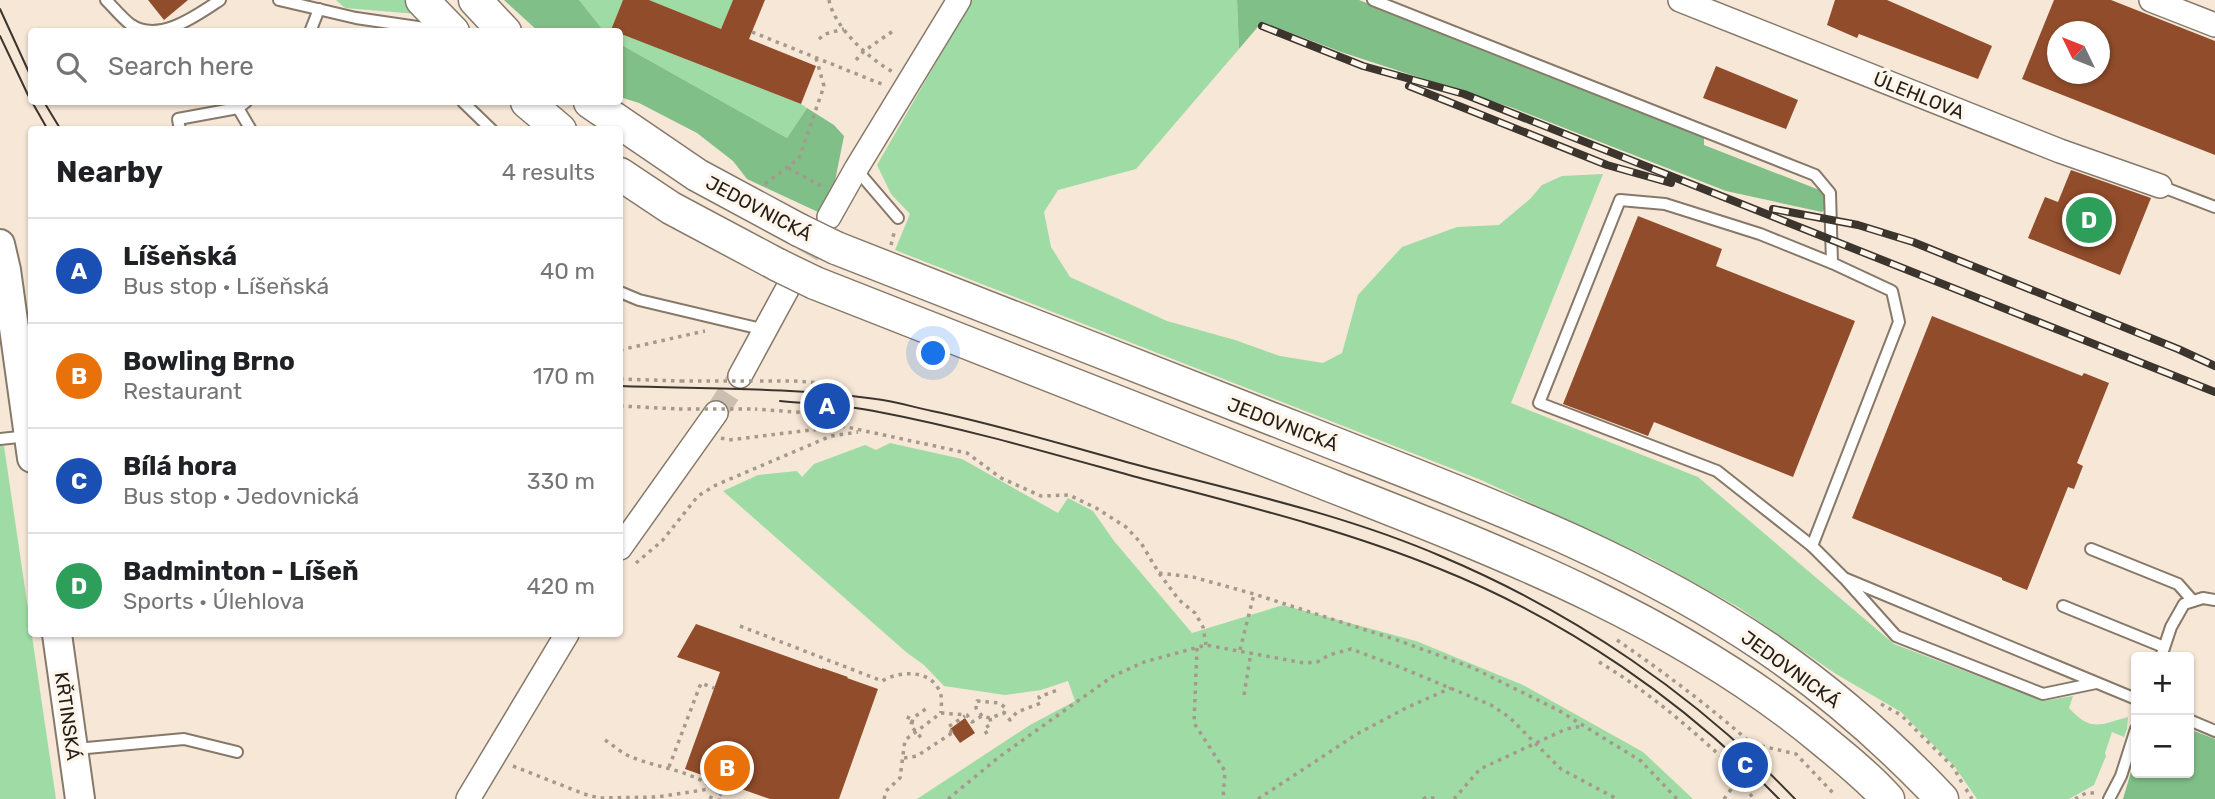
<!DOCTYPE html>
<html lang="en">
<head>
<meta charset="utf-8">
<style>
  body { margin:0; font-family:Rubik,sans-serif; background:#f2f2f2; color:#202124 }
  .controls { position:absolute; right:21px; bottom:21px; display:grid; overflow:hidden; border-radius:7px; box-shadow:0 2px 5px #0004 }
  .controls button { width:63px; height:63px; display:grid; place-items:center; padding:0; border:0; border-bottom:2px solid #e0e0e0; background:#fff; color:#202124; font:35px sans-serif }
  .compass { position:absolute; left:2047px; top:21px; width:63px; height:63px; border-radius:50%; background:#fff; box-shadow:0 2px 5px #0004; rotate:313deg }
  .you { position:absolute; left:934px; top:354px; width:24px; height:24px; margin:-18px; border:5px solid #fff; border-radius:50%; background:#1a73e8; box-shadow:0 0 0 10px #1a73e833 }
  .badge { display:grid; place-items:center; width:46px; height:46px; border-radius:50%; background:#228ab2; color:#fff; font-size:23px; font-weight:700 }
  .pin { position:absolute; translate:-50% -50%; border:4px solid #fff; box-shadow:0 2px 7px #0006 }
  .list { margin:0; padding:0; list-style:none }
  h2 { display:flex; justify-content:space-between; align-items:center; height:91px; margin:0; padding:0 28px; font-size:30px }
  h2 small { font-size:23px; font-weight:400; color:#757577 }
  .list li { display:grid; grid-template-columns:46px 1fr auto; gap:21px; align-items:center; box-sizing:border-box; height:105px; padding:0 28px; border-top:2px solid #e0e0e0 }
  .list b { display:block; font-size:26px; white-space:nowrap }
  .list p { margin:0; font-size:23px; white-space:nowrap; color:#757577 }
  .list em { font-size:23px; font-style:normal; color:#757577 }
  .icon { flex:none; width:38px; height:38px; fill:none; stroke:currentColor; stroke-width:2; stroke-linecap:round; stroke-linejoin:round }
  .map { position:relative; flex:none; width:2215px; height:799px; overflow:hidden }
  .search { position:absolute; background:#fff; box-shadow:0 2px 5px #0004; left:28px; top:28px; width:595px; height:77px; display:flex; align-items:center; gap:18px; box-sizing:border-box; padding:0 24px; border-radius:7px; color:#757577; font-size:26px }
  .panel { position:absolute; background:#fff; box-shadow:0 2px 5px #0004; left:28px; top:126px; width:595px; height:511px; border-radius:7px }
  .map>svg:first-child { display:block }
  .green { fill:#9fdca5 }
  .forest { fill:#80bf87 }
  .building { fill:#904c2b; fill-rule:evenodd }
  .lines { fill:none; stroke-linecap:round; stroke-linejoin:round }
  .minor-tunnel { stroke:#ccbfb0; stroke-width:23; stroke-dasharray:23 11; stroke-linecap:butt }
  .service-casing { stroke:#87796a; stroke-width:14 }
  .minor-casing { stroke:#87796a; stroke-width:26 }
  .tertiary-casing { stroke:#87796a; stroke-width:32 }
  .secondary-casing { stroke:#87796a; stroke-width:35 }
  .path { stroke:#a5998d; stroke-width:3.5; stroke-dasharray:3.5 5; stroke-linecap:butt }
  .service { stroke:#fff; stroke-width:10 }
  .minor { stroke:#fff; stroke-width:23 }
  .tertiary { stroke:#fff; stroke-width:28 }
  .secondary { stroke:#fff; stroke-width:32 }
  .tram { stroke:#3c352e; stroke-width:2 }
  .rail-casing { stroke:#3c352e; stroke-width:8 }
  .rail { stroke:#fef5eb; stroke-width:5; stroke-dasharray:16; stroke-linecap:butt }
  .secondary-bridge-casing { stroke:#87796a; stroke-width:35; stroke-linecap:butt }
  .path-bridge { stroke:#a5998d; stroke-width:3.5; stroke-dasharray:3.5 5; stroke-linecap:butt }
  .secondary-bridge { stroke:#fff; stroke-width:32 }
  .labels { text-anchor:middle; stroke-width:7; stroke-linejoin:round; paint-order:stroke }
  .street-label { font-size:19px; fill:#241e18; stroke:#fef5eb }
</style>
</head>
<body>
<div class="map">
<svg width="2215" height="799" viewBox="0 0 2215 799">
  <rect width="100%" height="100%" fill="#f6e7d6"/>
  <g class="green">
    <polygon points="336,0 408,0 417,14 345,8"/>
    <polygon points="579,0 623,0 612,29 616,31 604,31"/>
    <polygon points="649,0 733,0 721,29"/>
    <path d="M 972,0 L 1237,0 L 1239,49 L 1136,169 L 1058,190 L 1044,212 L 1051,247 L 1070,277 L 1167,321 L 1235,340 L 1280,356 L 1323,363 L 1342,353 L 1358,295 L 1402,247 L 1457,227 L 1499,225 L 1530,199 L 1542,185 L 1562,176 L 1603,174 L 1511,403 L 1698,477 L 1894,644 L 2043,701 L 2073,696 L 2069,708 C 2091,732 2099,725 2128,717 L 2127,729 L 2124,737 L 2112,732 L 2105,753 L 2106,756 L 2094,785 L 2069,799 L 1977,799 L 1955,767 L 1901,712 L 1836,674 L 1738,607 L 1650,558 L 1481,480 L 895,250 L 910,214 L 891,194 L 877,165 Z"/>
    <polygon points="620,33 801,104 807,108 787,138 620,44"/>
    <polygon points="890,443 962,459 1058,513 1068,498 1093,511 1114,541 1192,633 1283,605 1416,641 1523,685 1643,752 1693,799 917,799 1030,725 1075,701 1068,681 1041,690 1005,695 944,686 924,665 906,652 723,491 758,475 797,471 802,477 814,464 865,445 876,450"/>
    <polygon points="0,446 4,446 56,799 0,799"/>
  </g>
  <g class="forest">
    <polygon points="504,0 579,0 604,31 538,31"/>
    <polygon points="1237,0 1359,0 1704,136 1704,145 1822,191 1826,207 1822,212 1726,191 1513,108 1341,52 1262,22 1239,49"/>
    <polygon points="620,44 787,138 807,108 834,125 844,136 835,181 818,212 747,179 733,161 697,133 639,103 620,97"/>
    <polygon points="2189,729 2215,739 2215,799 2123,799 2136,755 2136,773 2189,773"/>
  </g>
  <g class="building">
    <polygon points="148,0 188,0 164,20"/>
    <polygon points="623,0 649,0 721,29 733,0 765,0 749,39 816,66 801,104 611,30"/>
    <polygon points="1835,0 1887,0 1992,46 1978,79 1859,34 1857,38 1827,25"/>
    <path d="M 2054,0 L 2111,0 L 2215,41 L 2215,155 L 2022,79 ZM 2057,32 L 2099,32 L 2099,74 L 2057,74 Z"/>
    <polygon points="1716,66 1798,100 1786,129 1703,98"/>
    <polygon points="2071,170 2151,198 2120,275 2028,238 2045,197 2058,202"/>
    <polygon points="1638,216 1722,249 1716,266 1855,321 1793,477 1654,422 1648,436 1563,404"/>
    <polygon points="1932,316 2082,376 2084,373 2109,383 2077,463 2083,466 2074,489 2068,487 2027,590 2002,580 2002,578 1852,518"/>
    <polygon points="696,624 822,669 822,668 848,677 847,678 878,689 839,799 770,799 685,769 720,672 677,657"/>
    <polygon points="965,718 975,733 960,743 950,729"/>
  </g>
  <g class="lines">
    <g class="minor-tunnel">
      <polyline points="790,284 824,226"/>
      <polyline points="716,413 740,376"/>
    </g>
    <defs>
      <g id="service">
        <path d="M 106,0 C 114,8 121,17 130,24 C 158,44 196,16 220,0"/>
        <polyline points="279,0 356,18 438,30"/>
        <polyline points="1373,0 1815,175 1830,193 1832,263 1892,291 1899,322 1812,546 1844,578 2136,699"/>
        <polyline points="310,32 319,9"/>
        <polyline points="463,102 492,130"/>
        <polyline points="238,108 251,130"/>
        <polyline points="180,130 178,119 238,108 246,102"/>
        <polyline points="856,169 898,218"/>
        <polyline points="2160,186 2215,207"/>
        <polyline points="620,292 639,300 765,330"/>
        <polyline points="0,439 28,436"/>
        <polyline points="1812,546 1717,471 1539,403 1620,200 1665,204 1760,234 1832,263"/>
        <polyline points="2091,549 2178,584 2193,601"/>
        <polyline points="1846,580 1896,636 2043,694 2096,683"/>
        <polyline points="2063,606 2164,647"/>
        <polyline points="2161,657 2171,627 2184,604 2203,598 2215,600"/>
        <polyline points="2189,720 2215,731"/>
        <polyline points="76,749 184,739 237,752"/>
        <polyline points="2109,799 2121,776 2136,729"/>
      </g>
      <g id="minor">
        <polyline points="1680,0 2060,151 2160,186"/>
        <polyline points="2151,0 2215,25"/>
        <polyline points="829,217 856,169 959,0"/>
        <polyline points="740,376 790,284"/>
        <polyline points="620,548 716,413"/>
        <polyline points="468,799 567,634"/>
      </g>
      <g id="tertiary">
        <polyline points="0,244 6,270 32,458"/>
        <polyline points="57,634 80,799"/>
      </g>
      <g id="secondary">
        <polyline points="422,0 453,32"/>
        <polyline points="475,0 505,32"/>
        <polyline points="527,102 560,130"/>
        <polyline points="590,102 697,175 799,230"/>
        <polyline points="620,174 671,208 778,265"/>
        <path d="M 836,248 C 992,309 1147,370 1303,431 C 1461,494 1625,551 1767,648 C 1831,692 1889,743 1942,799"/>
        <path d="M 815,283 C 972,344 1129,406 1286,468 C 1473,542 1670,612 1825,742 C 1847,760 1869,778 1888,799"/>
      </g>
    </defs>
    <use href="#service" class="service-casing"/>
    <use href="#minor" class="minor-casing"/>
    <use href="#tertiary" class="tertiary-casing"/>
    <use href="#secondary" class="secondary-casing"/>
    <g class="path">
      <path d="M 829,0 C 834,27 869,59 893,72"/>
      <polyline points="752,32 884,85"/>
      <polyline points="819,39 825,34 844,29"/>
      <polyline points="856,60 864,51 893,31"/>
      <polyline points="788,168 823,187"/>
      <polyline points="765,184 799,158 824,86 816,58"/>
      <polyline points="891,245 895,229"/>
      <polyline points="620,350 705,331"/>
      <polyline points="620,379 681,381"/>
      <polyline points="760,381 795,381 845,385"/>
      <polyline points="620,406 679,409"/>
      <polyline points="833,424 967,453 1001,478 1041,496 1069,495 1096,508 1126,527 1141,543 1159,573 1179,600 1195,613 1203,627 1206,645"/>
      <polyline points="721,438 729,440 827,428 833,424 837,415 755,409"/>
      <polyline points="636,563 662,541 698,496 716,485 831,436 858,432"/>
      <polyline points="1159,573 1193,577 1254,594 1400,641 1473,668 1558,710 1641,761 1677,799"/>
      <path d="M 740,626 L 882,681 C 899,671 929,669 939,690 C 943,697 941,705 941,713"/>
      <path d="M 1617,640 C 1668,675 1717,712 1762,753"/>
      <polyline points="1197,648 1194,723 1225,771 1223,799"/>
      <polyline points="1240,650 1254,594"/>
      <path d="M 1599,662 C 1651,693 1697,734 1741,775 L 1741,783 L 1754,799"/>
      <polyline points="1244,695 1251,652"/>
      <polyline points="1881,704 1901,715 1954,768 1962,783"/>
      <polyline points="909,716 907,721 912,723 911,726 924,741"/>
      <polyline points="982,716 976,708 977,701 999,703 1006,708 1004,713"/>
      <polyline points="912,723 913,718 927,708"/>
      <polyline points="952,733 948,727 965,716"/>
      <polyline points="987,734 984,729 991,724 990,718"/>
      <path d="M 605,740 C 613,745 620,752 629,756 C 661,770 701,770 725,799"/>
      <polyline points="1753,744 1796,754 1834,794"/>
      <polyline points="904,758 917,756 952,733"/>
      <polyline points="513,766 584,794 599,798 657,797 716,788 719,781"/>
      <polyline points="669,767 701,683 714,688"/>
      <polyline points="1966,789 1972,799"/>
      <polyline points="717,790 719,799"/>
      <polyline points="710,799 716,788"/>
      <polyline points="884,799 886,791 900,778 905,740 941,713 967,715 972,722 982,716 990,718 1004,713 1010,720 1017,712 1041,703 1039,697 1060,689"/>
      <polyline points="948,799 999,757 1113,676 1144,662 1206,645 1304,663 1317,662 1329,655 1351,649 1402,668 1491,705 1509,717 1561,769 1617,799"/>
      <polyline points="1258,799 1357,734 1406,708 1451,688"/>
      <polyline points="1423,799 1427,797 1439,799"/>
      <polyline points="1454,799 1480,769 1566,729 1583,726"/>
      <polyline points="1724,799 1740,777"/>
      <polyline points="2075,799 2086,793 2094,793"/>
    </g>
    <use href="#service" class="service"/>
    <use href="#minor" class="minor"/>
    <use href="#tertiary" class="tertiary"/>
    <use href="#secondary" class="secondary"/>
    <g class="tram">
      <polyline points="0,9 32,79"/>
      <polyline points="0,36 28,95 48,130"/>
      <polyline points="44,102 61,130"/>
      <path d="M 620,386 C 704,389 791,387 876,399 C 894,401 913,407 932,411 C 999,425 1064,445 1130,463 C 1235,491 1344,514 1443,557 C 1575,613 1696,695 1795,799"/>
      <path d="M 780,401 C 813,404 847,405 879,412 C 963,428 1046,452 1129,475 C 1234,503 1340,528 1440,569 C 1567,620 1684,701 1779,799"/>
    </g>
    <defs>
      <g id="rail">
        <polyline points="1262,26 1363,66 1464,94 2215,392"/>
        <polyline points="1409,86 1607,165 1671,183"/>
        <polyline points="1773,209 1858,225 1913,242 2178,349 2215,366"/>
      </g>
    </defs>
    <use href="#rail" class="rail-casing"/>
    <use href="#rail" class="rail"/>
    <defs>
      <g id="secondary-bridge">
        <polyline points="799,230 836,248"/>
        <polyline points="778,265 815,283"/>
      </g>
    </defs>
    <use href="#secondary-bridge" class="secondary-bridge-casing"/>
    <g class="path-bridge">
      <polyline points="681,381 756,381"/>
      <polyline points="679,409 755,409"/>
    </g>
    <use href="#secondary-bridge" class="secondary-bridge"/>
  </g>
  <g class="labels">
    <g class="street-label">
      <text transform="translate(1919 95) rotate(22)" y="7">ÚLEHLOVA</text>
      <text transform="translate(759 208) rotate(28)" y="7">JEDOVNICKÁ</text>
      <text transform="translate(1283 424) rotate(21)" y="7">JEDOVNICKÁ</text>
      <text transform="translate(1791 669) rotate(36)" y="7">JEDOVNICKÁ</text>
      <text transform="translate(68 716) rotate(82)" y="7">KŘTINSKÁ</text>
    </g>
  </g>
</svg>
<div class="controls">
<button>+</button>
<button>−</button>
</div>
<svg class="compass" viewBox="-18 -18 36 36"><path d="M0-13l5 13h-10z" fill="#e53935"/><path d="M0 13l5-13h-10z" fill="#757577"/></svg>
<div class="you"></div>
<div class="pin badge" style="left:827px;top:406px;background:#1a4fb4">A</div>
<div class="pin badge" style="left:727px;top:768px;background:#e8710a">B</div>
<div class="pin badge" style="left:1745px;top:765px;background:#1a4fb4">C</div>
<div class="pin badge" style="left:2089px;top:220px;background:#2e9e5b">D</div>
<div class="search"><svg class="icon" aria-label="search" viewBox="0 0 24 24"><circle cx="10" cy="10" r="6"/><path d="M15 15l6 6"/></svg>Search here</div>
<section class="panel">
<h2>Nearby<small>4 results</small></h2>
<ul class="list">
<li><span class="badge" style="background:#1a4fb4">A</span><div><b>Líšeňská</b><p>Bus stop · Líšeňská</p></div><em>40 m</em></li>
<li><span class="badge" style="background:#e8710a">B</span><div><b>Bowling Brno</b><p>Restaurant</p></div><em>170 m</em></li>
<li><span class="badge" style="background:#1a4fb4">C</span><div><b>Bílá hora</b><p>Bus stop · Jedovnická</p></div><em>330 m</em></li>
<li><span class="badge" style="background:#2e9e5b">D</span><div><b>Badminton - Líšeň</b><p>Sports · Úlehlova</p></div><em>420 m</em></li>
</ul>
</section>
</div>
</body>
</html>
